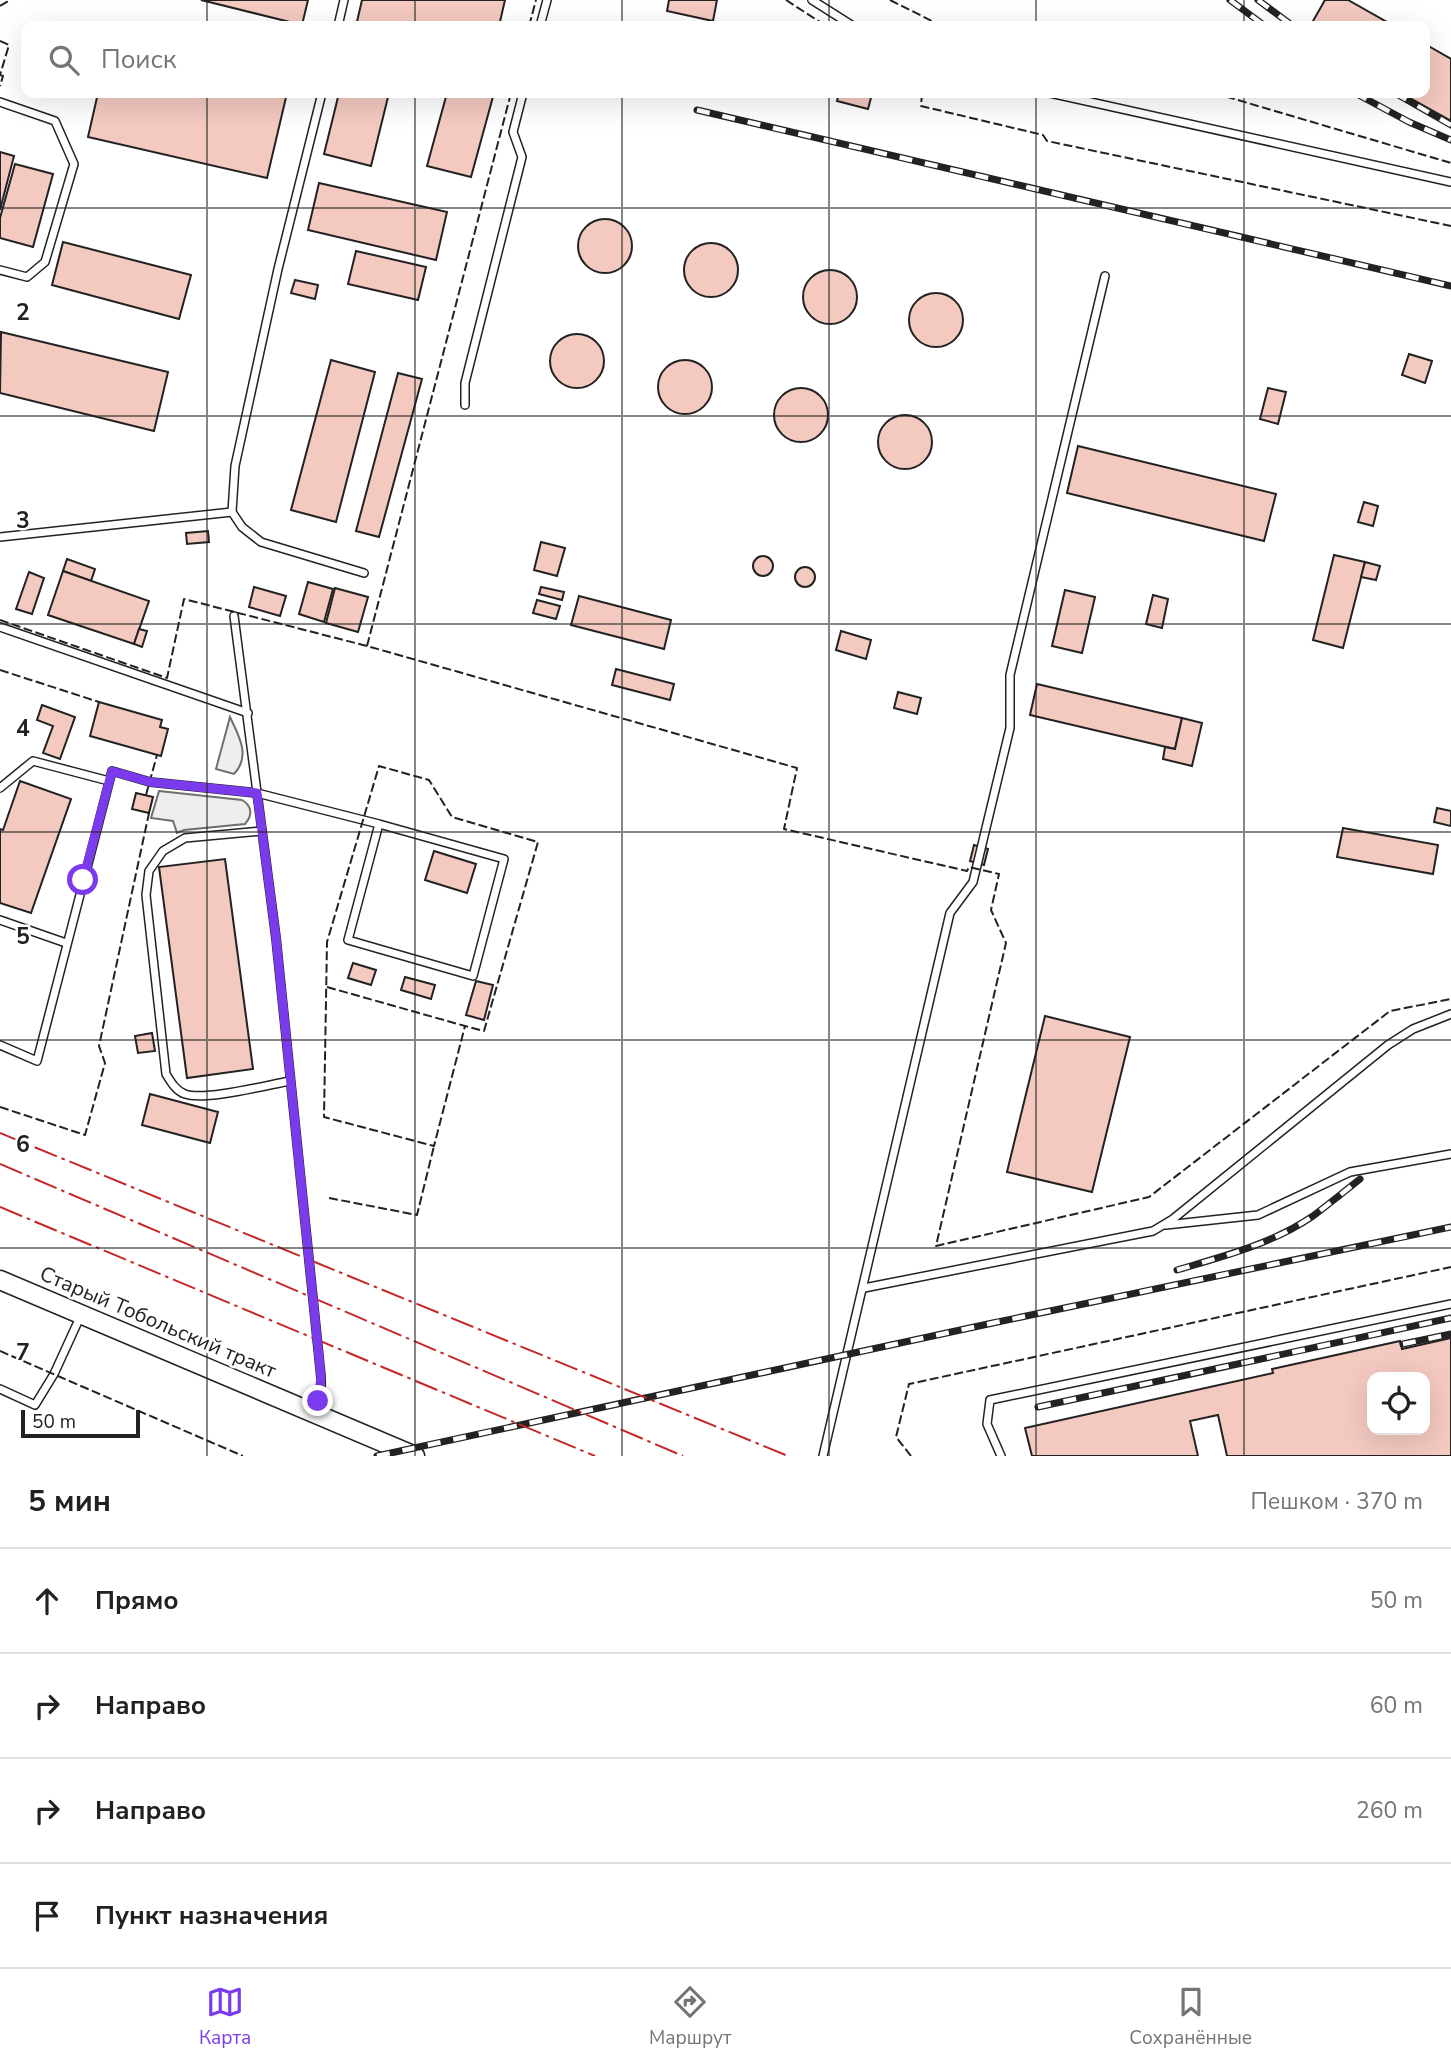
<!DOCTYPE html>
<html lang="ru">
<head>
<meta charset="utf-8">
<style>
  body { margin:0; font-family:"Nunito Sans",sans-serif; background:#f2f2f2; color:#202124 }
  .controls { position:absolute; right:21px; bottom:21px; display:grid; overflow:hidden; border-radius:14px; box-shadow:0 7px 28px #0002 }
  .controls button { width:63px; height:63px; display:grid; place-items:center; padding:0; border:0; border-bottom:2px solid #e0e0e0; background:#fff; color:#202124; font:35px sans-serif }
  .scale { position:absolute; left:21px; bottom:18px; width:119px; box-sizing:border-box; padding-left:7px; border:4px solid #222; border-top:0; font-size:19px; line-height:24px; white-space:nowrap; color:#222; -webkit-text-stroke:5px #fff; paint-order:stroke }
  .stop { position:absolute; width:21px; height:21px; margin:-16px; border:5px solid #7c3aed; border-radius:50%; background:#fff }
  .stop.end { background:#7c3aed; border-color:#fff; box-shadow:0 2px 7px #0008 }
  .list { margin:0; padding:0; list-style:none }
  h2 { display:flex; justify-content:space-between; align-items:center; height:91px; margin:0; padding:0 28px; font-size:30px }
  h2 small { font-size:23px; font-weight:400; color:#757577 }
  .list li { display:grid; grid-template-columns:46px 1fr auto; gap:21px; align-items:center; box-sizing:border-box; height:105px; padding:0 28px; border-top:2px solid #e0e0e0 }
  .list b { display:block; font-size:26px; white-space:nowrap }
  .list em { font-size:23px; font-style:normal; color:#757577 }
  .icon { flex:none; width:38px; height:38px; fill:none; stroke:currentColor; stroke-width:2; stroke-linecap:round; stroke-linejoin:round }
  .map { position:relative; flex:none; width:1451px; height:1456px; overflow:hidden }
  .search { position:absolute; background:#fff; box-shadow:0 7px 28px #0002; left:21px; right:21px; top:21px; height:77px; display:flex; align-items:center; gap:18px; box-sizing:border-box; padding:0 24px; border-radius:14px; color:#757577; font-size:26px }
  .sheet { height:511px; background:#fff }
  nav { display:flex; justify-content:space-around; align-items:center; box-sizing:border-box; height:98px; border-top:2px solid #e0e0e0; background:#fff; font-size:19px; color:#757577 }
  nav a { display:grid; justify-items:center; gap:4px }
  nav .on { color:#7c3aed }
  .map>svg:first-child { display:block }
  .green { fill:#eee; stroke:#6f6f6f; stroke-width:2 }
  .building { fill:#f3c9c0; stroke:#222; stroke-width:2; fill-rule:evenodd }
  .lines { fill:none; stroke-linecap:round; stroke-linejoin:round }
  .service-casing { stroke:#222; stroke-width:10 }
  .tertiary-casing { stroke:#222; stroke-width:21 }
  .service { stroke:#fff; stroke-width:7 }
  .tertiary { stroke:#fff; stroke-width:18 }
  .rail-casing { stroke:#222; stroke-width:7 }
  .rail { stroke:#fff; stroke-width:4.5; stroke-dasharray:13; stroke-linecap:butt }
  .fence { stroke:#222; stroke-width:2; stroke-dasharray:9 3.5; stroke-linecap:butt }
  .power { stroke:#c62828; stroke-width:2; stroke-dasharray:24 5 3.5 5; stroke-linecap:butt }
  .route { stroke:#7c3aed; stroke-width:9 }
  .grid { fill:none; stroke:#222; stroke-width:2; stroke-opacity:0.55 }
  .labels { text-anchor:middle; stroke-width:5; stroke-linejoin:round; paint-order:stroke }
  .street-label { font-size:21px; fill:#222; stroke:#fff }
  .grid-label { font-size:23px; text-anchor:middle; font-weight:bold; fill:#222; stroke:#fff; stroke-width:5; stroke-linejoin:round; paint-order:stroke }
</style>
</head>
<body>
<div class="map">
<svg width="1451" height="1456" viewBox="0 0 1451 1456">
  <rect width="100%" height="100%" fill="#fff"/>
  <g class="green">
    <path d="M 230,717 C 239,736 251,756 234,774 L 216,769 Z"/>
    <path d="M 159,791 L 242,800 C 252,806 253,815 245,824 L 184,830 L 177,833 L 173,821 L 151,818 Z"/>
  </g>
  <g class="building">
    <polygon points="201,0 308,0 302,25"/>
    <polygon points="362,0 505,0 499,26 356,26"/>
    <polygon points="669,0 717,0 713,21 667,11"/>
    <polygon points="1325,0 1348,0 1394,26 1318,26 1313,21"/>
    <polygon points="1425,44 1451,59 1451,121 1401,93 1425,93"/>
    <polygon points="98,93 287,93 267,178 88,137"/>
    <polygon points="339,93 389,93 371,166 324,154"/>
    <polygon points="447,93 494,93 471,177 427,166"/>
    <polygon points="839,93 872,94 868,109 837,101"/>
    <polygon points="0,152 14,156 0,210"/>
    <polygon points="15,164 53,174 33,247 0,238 0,218"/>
    <polygon points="319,183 447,212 436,260 308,230"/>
    <circle cx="605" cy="246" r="27"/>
    <polygon points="63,242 191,275 179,319 52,285"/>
    <circle cx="711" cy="270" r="27"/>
    <polygon points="356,251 426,267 418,300 348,284"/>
    <circle cx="830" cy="297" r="27"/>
    <polygon points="295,280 318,285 315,299 291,293"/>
    <circle cx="936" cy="320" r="27"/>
    <polygon points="1,332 168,372 154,431 0,393"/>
    <circle cx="577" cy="361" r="27"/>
    <polygon points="1409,354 1432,361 1425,383 1402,375"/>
    <polygon points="331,360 375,372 336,522 291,510"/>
    <circle cx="685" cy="387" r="27"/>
    <polygon points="398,373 422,379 379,537 356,531"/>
    <polygon points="1268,388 1286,392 1278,424 1260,419"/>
    <circle cx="801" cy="415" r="27"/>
    <circle cx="905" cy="442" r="27"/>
    <polygon points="1078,446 1276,494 1264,541 1067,493"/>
    <polygon points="1364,502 1378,506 1373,526 1358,522"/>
    <polygon points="208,531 209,542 187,544 186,533"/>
    <polygon points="541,542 565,548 557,576 534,570"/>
    <polygon points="1334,555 1365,562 1343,648 1313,640"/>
    <circle cx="763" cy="566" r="10"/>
    <polygon points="67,559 95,569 91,581 63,571"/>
    <polygon points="1365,562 1380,566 1376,580 1361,577"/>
    <circle cx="805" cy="577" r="10"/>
    <polygon points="63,571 149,601 134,644 48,615"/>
    <polygon points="29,572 44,578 32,614 16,609"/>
    <polygon points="308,582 333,589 324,622 299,614"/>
    <polygon points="254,587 286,596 280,616 249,607"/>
    <polygon points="541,587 564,592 562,600 539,594"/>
    <polygon points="335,588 368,597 358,632 326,623"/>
    <polygon points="1065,590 1095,597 1082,653 1052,646"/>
    <polygon points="1153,595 1168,599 1162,628 1146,624"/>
    <polygon points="579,596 671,620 664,649 571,625"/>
    <polygon points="537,600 560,606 556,619 533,613"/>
    <polygon points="139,629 147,631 142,647 134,644"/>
    <polygon points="841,631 871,640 866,659 836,650"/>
    <polygon points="616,669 674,684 670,700 612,685"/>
    <polygon points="1037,684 1182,718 1175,749 1030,715"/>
    <polygon points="898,692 921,698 917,714 894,708"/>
    <polygon points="99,702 162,720 160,727 168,729 161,756 90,736"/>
    <polygon points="42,705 75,717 60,759 43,753 53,726 37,720"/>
    <polygon points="1182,718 1202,723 1192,766 1163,759 1165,747 1175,749"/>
    <polygon points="20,781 71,799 31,913 0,903 0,829 3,830"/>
    <polygon points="136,793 153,797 149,813 132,809"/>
    <polygon points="1437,808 1451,811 1451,826 1434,822"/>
    <polygon points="1343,828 1438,845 1433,874 1337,857"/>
    <polygon points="974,845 988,849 984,865 970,861"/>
    <polygon points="434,851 476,864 467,893 425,880"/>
    <polygon points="225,859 253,1069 187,1078 159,867"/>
    <polygon points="353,963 376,970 371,985 348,978"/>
    <polygon points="405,977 435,985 431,999 401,990"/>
    <polygon points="476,981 493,985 484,1020 466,1015"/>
    <polygon points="1045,1016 1130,1037 1092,1192 1007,1172"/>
    <polygon points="152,1033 155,1051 138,1053 135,1036"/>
    <polygon points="150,1094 218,1112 210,1143 142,1125"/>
    <path d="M 1451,1338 L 1451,1456 L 1227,1456 L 1218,1415 L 1190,1421 L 1198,1456 L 1032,1456 L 1025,1428 L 1273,1373 L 1272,1369 L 1400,1341 L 1402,1349 ZM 1372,1377 L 1425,1377 L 1425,1430 L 1372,1430 Z"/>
  </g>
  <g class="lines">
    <defs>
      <g id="service">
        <polyline points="812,0 853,26"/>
        <polyline points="338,26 344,0"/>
        <polyline points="540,26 547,0"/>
        <polyline points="322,93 278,269 235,466 232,512 242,527 261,542 364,573"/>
        <polyline points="1050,93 1451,182"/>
        <polyline points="0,102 55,121 74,164 45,262 27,277 0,270"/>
        <polyline points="465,405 465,383 522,157 513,132 523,93"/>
        <polyline points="0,537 232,512"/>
        <polyline points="234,616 276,938 321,1377 321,1392 314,1413"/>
        <polyline points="0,627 248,713"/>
        <polyline points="0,788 33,761 109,781"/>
        <path d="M 262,831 L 185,838 L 163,851 L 149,871 L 146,895 L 166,1074 C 171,1082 176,1091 185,1094 C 205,1101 267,1085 290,1081"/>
        <polyline points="0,920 66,943"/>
        <polyline points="0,1045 37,1061 112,771 150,782 257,793 363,820 379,824 504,859 473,976 348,940 379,824"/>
        <polyline points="1166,1225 1258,1215 1350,1172 1451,1154"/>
        <polyline points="864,1288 1153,1231 1173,1219 1388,1045 1413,1029 1451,1014"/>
        <polyline points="0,1389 35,1405 54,1374 81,1315"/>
        <polyline points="823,1456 950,913 973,882 1010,728 1010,675 1105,276"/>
        <polyline points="1001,1456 987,1424 990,1400 1451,1304"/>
      </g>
      <polyline id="tertiary" points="0,1280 415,1456"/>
    </defs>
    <use href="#service" class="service-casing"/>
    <use href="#tertiary" class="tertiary-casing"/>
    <use href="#service" class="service"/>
    <use href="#tertiary" class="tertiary"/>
    <defs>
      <g id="rail">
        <polyline points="1230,0 1265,26"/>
        <polyline points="1258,0 1293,26"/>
        <polyline points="1355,93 1409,122 1451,140"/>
        <polyline points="1395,93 1451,125"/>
        <polyline points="697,110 1451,286"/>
        <path d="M 1177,1270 C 1224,1256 1272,1244 1313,1216 C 1329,1204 1345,1191 1360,1179"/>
        <polyline points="1403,1344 1451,1334"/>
        <polyline points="1038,1407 1451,1318"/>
        <polyline points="377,1456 988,1324 1451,1227"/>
      </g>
    </defs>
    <use href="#rail" class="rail-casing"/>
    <use href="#rail" class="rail"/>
    <g class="fence">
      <polyline points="786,0 826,26"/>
      <polyline points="890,0 942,26"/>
      <polyline points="0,6 10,0"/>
      <polyline points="529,26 536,0"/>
      <polyline points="0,41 9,45 0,75"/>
      <polyline points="0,75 3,76 0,86"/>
      <polyline points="922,93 921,106 1043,135 1047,141 1451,226"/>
      <polyline points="1214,93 1451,163"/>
      <polyline points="0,620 167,678 184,599 367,646 797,768 784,829 967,871 969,867 999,874 991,910 1006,943 936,1246 1149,1197 1390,1011 1451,999"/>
      <polyline points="367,646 511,93"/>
      <polyline points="0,670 99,702"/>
      <polyline points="146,795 157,755"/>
      <polyline points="327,987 465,1026 484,1031 538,842 452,817 429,780 379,766 327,942 324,1117 434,1146 465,1026"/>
      <polyline points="0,1107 85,1135 105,1063 99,1046 149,813"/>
      <polyline points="329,1198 417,1215 434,1146"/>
      <polyline points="0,1351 243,1456"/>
      <polyline points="911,1456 896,1437 909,1384 1451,1267"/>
    </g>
    <g class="power">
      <polyline points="0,1133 788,1456"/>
      <polyline points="0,1164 683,1456"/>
      <polyline points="0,1207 595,1456"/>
    </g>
  </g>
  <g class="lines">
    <polyline class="route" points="83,880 112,771 150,782 257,793 276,938 321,1377 318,1401"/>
  </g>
  <path class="grid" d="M 207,0 L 207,26M 415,0 L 415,26M 622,0 L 622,26M 829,0 L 829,26M 1036,0 L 1036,26M 1244,0 L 1244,26M 207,93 L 207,1456M 415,93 L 415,1456M 622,93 L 622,1456M 829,93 L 829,1456M 1036,93 L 1036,1456M 1244,93 L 1244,1456M 0,208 L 1451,208M 0,416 L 1451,416M 0,624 L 1451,624M 0,832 L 1451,832M 0,1040 L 1451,1040M 0,1248 L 1451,1248"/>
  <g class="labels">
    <g class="street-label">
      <text transform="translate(158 1322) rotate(23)" y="7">Старый Тобольский тракт</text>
    </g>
  </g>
  <g class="grid-label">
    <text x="23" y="320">2</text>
    <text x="23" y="528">3</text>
    <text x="23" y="736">4</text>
    <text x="23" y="944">5</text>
    <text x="23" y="1152">6</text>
    <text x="23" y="1360">7</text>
  </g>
</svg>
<div class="controls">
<button><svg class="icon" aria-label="locate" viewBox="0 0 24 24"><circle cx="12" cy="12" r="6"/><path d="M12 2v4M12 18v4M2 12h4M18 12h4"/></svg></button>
</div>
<div class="scale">50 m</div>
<div class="stop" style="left:83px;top:880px"></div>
<div class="stop end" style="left:318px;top:1401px"></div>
<div class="search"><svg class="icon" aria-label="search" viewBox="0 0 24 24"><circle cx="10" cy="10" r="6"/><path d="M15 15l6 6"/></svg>Поиск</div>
</div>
<section class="sheet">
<h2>5 мин<small>Пешком · 370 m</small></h2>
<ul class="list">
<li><svg class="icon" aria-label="ahead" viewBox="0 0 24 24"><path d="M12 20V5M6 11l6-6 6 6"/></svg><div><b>Прямо</b></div><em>50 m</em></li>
<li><svg class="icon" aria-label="right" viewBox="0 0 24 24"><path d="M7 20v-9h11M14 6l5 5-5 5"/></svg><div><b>Направо</b></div><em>60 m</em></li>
<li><svg class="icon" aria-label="right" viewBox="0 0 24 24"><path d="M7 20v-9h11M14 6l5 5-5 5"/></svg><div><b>Направо</b></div><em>260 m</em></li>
<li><svg class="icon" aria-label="arrive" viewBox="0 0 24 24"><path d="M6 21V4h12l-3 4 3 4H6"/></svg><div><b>Пункт назначения</b></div></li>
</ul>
</section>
<nav>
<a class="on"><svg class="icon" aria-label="map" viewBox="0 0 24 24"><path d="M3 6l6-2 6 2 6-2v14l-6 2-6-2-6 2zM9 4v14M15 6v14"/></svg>Карта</a>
<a><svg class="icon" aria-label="directions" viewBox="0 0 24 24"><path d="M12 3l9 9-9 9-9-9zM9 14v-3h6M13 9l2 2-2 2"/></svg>Маршрут</a>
<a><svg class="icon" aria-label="saved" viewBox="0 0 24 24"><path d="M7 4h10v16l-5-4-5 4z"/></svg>Сохранённые</a>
</nav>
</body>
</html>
